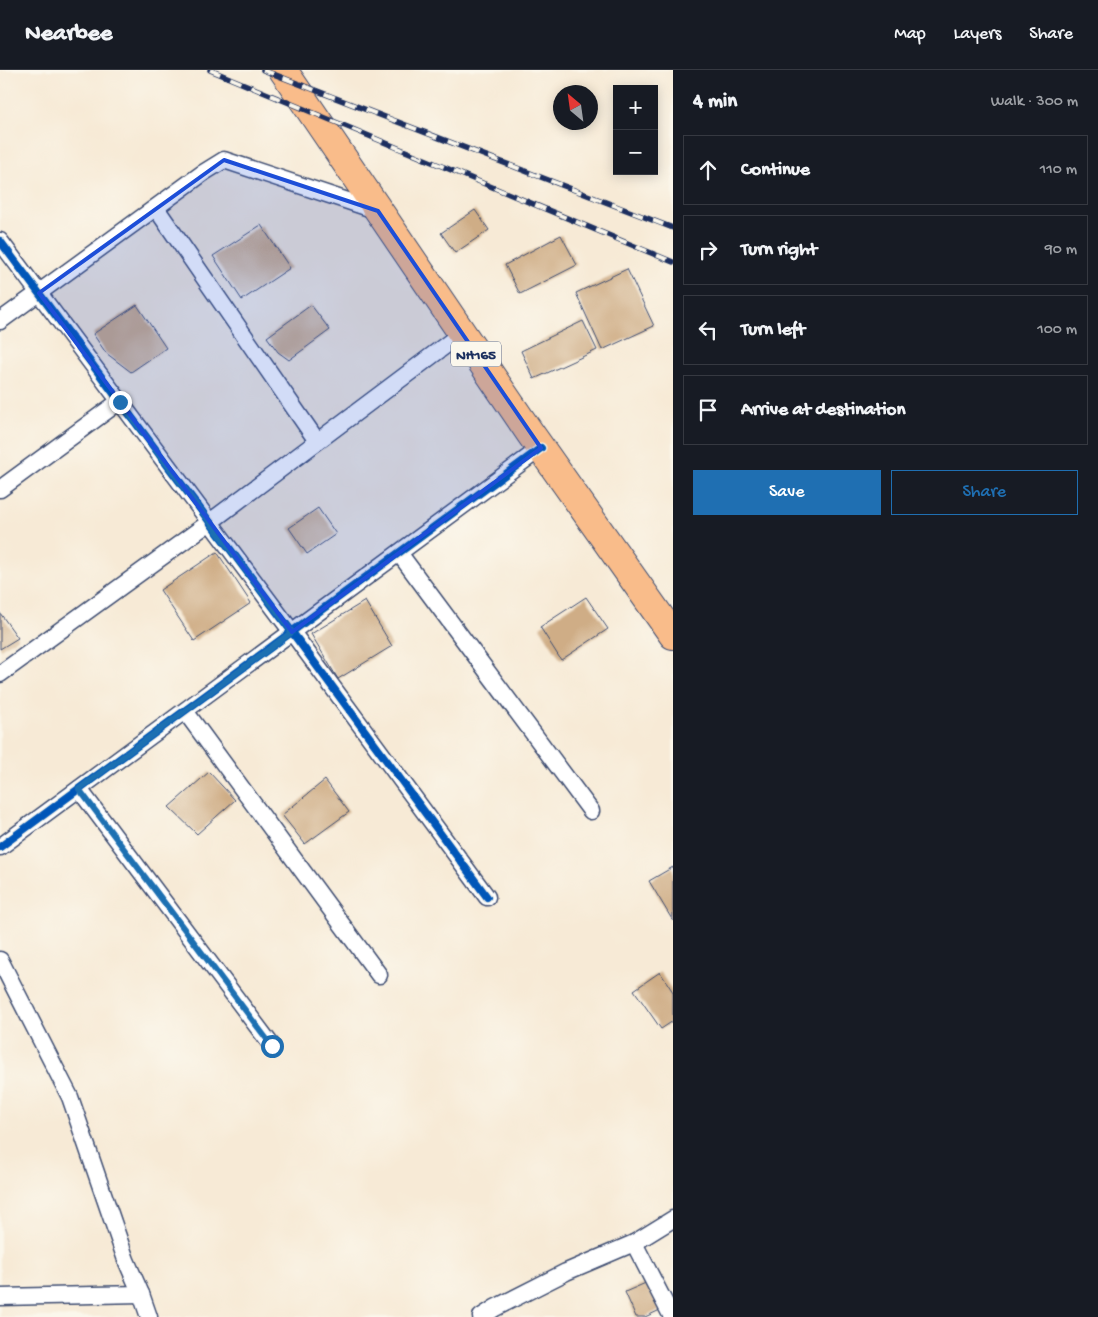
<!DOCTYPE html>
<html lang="en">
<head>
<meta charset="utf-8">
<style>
  body { margin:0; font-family:"Gochi Hand",sans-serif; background:#242831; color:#f1f3f6 }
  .controls { position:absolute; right:15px; top:15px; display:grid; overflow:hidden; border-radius:0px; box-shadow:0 2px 12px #0003 }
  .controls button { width:45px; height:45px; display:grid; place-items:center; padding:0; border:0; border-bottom:1px solid #363941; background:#171b24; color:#f1f3f6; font:25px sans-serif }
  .compass { position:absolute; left:553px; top:15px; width:45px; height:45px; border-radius:50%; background:#171b24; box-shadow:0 2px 12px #0003; rotate:331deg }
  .stop { position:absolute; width:15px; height:15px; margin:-11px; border:4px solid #1f6fb2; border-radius:50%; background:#fff }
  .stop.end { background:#1f6fb2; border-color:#fff; box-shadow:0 1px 5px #0008 }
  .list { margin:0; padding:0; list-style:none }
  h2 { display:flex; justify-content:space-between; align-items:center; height:65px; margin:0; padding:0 20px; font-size:21px }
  h2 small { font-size:16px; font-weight:400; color:#9ea1a6 }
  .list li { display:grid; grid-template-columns:32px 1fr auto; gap:15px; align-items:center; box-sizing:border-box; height:70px; margin:0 10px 10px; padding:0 10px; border:1px solid #363941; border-radius:0px }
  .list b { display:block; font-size:19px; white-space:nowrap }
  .list em { font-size:16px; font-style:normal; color:#9ea1a6 }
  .actions { display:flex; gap:10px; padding:15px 20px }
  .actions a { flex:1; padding:11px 0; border:1px solid #1f6fb2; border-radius:0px; text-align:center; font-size:18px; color:#1f6fb2 }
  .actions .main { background:#1f6fb2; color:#fff }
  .icon { flex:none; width:28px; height:28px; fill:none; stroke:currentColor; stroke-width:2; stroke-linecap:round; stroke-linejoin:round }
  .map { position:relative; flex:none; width:673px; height:1247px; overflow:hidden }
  header { display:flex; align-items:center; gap:30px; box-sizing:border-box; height:70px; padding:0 25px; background:#171b24; border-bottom:1px solid #363941 }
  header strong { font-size:24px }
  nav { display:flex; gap:28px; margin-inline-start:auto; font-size:18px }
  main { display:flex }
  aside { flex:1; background:#171b24 }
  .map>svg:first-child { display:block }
  .building { fill:#cfad86 }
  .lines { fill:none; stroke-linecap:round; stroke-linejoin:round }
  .street-casing { stroke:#3c4b70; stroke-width:19 }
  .highway-casing { stroke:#3c4b70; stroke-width:30 }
  .street { stroke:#fff; stroke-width:16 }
  .highway { stroke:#f9bc8a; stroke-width:28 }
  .rail-casing { stroke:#1b2f5e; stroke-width:5.5 }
  .rail { stroke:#fbf7ec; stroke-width:4; stroke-dasharray:11; stroke-linecap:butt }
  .cycleway-casing { stroke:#fbf7ec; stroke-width:11 }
  .cycleway { stroke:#0057b8; stroke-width:8 }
  .route { stroke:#1f6fb2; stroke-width:6 }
  .marked { fill:#1d4ed8; fill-opacity:0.2; stroke:#1d4ed8; stroke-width:4; stroke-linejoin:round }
  .labels { text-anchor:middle; stroke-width:4.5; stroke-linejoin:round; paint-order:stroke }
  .shield { fill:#fbf7ec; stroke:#5e6b89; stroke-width:1 }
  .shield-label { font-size:15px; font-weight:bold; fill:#1b2f5e }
</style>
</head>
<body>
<header>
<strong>Nearbee</strong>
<nav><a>Map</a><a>Layers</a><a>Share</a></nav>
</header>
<main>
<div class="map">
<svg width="673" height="1247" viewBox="0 0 673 1247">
  <rect width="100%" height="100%" fill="#fbf7ec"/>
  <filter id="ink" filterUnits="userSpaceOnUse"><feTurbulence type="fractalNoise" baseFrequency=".02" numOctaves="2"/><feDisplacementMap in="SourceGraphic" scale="10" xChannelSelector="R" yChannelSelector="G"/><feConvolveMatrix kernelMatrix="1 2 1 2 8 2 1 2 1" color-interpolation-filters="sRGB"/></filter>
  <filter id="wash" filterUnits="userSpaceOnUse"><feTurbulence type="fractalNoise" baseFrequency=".0096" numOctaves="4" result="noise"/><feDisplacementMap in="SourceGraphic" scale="20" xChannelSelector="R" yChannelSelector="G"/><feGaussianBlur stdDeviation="1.12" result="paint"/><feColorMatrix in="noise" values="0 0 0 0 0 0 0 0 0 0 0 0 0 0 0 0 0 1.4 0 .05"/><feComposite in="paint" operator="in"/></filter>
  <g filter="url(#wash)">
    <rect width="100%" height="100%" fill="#f7ead6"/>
    <g id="blocks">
      <g class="building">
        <polygon points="475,140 489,160 455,183 441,163"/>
        <polygon points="261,155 290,198 242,230 213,186"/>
        <polygon points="561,165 577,195 520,224 505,195"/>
        <polygon points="627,199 654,256 602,280 576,223"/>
        <polygon points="137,235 166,278 131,302 106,283 93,264"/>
        <polygon points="311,235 330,260 289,290 278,282 267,267"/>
        <polygon points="583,251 597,280 534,309 521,281"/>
        <polygon points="318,438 336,464 307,484 289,458"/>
        <polygon points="217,482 251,533 194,571 160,520"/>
        <polygon points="586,527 608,559 561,590 540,557"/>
        <polygon points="365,531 392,576 338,609 311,564"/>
        <polygon points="0,543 18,568 0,579"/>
        <polygon points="209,702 235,730 197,764 169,737"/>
        <polygon points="325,710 349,742 305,774 282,745"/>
        <polygon points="673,797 673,851 649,811"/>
        <polygon points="660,902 673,922 673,951 661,959 634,920"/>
        <polygon points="648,1212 660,1240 645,1247 636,1247 625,1222"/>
      </g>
    </g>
  </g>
  <g filter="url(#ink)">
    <use href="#blocks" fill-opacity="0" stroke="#3c4b70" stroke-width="1"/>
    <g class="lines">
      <defs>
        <g id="street">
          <polyline points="156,138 317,371"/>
          <polyline points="0,171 292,562 487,827"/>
          <polyline points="0,251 203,103 224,90 378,141"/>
          <polyline points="0,419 120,331"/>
          <polyline points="399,483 591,741"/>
          <polyline points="0,604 210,452 462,263"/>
          <polyline points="185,641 379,905"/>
          <polyline points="79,719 272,976"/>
          <polyline points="0,777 541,378"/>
          <polyline points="0,890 70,1027 126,1190 141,1224 149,1247"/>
          <polyline points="634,1173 672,1247"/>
          <polyline points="0,1227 141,1224"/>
          <polyline points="481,1247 495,1238 566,1202 634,1173 673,1149"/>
        </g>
        <polyline id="highway" points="283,0 530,363 673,565"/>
      </defs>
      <use href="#street" class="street-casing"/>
      <use href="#highway" class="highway-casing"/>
      <use href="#street" class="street"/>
      <use href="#highway" class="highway"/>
      <defs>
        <g id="rail">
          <polyline points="210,0 673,192"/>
          <polyline points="263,0 673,158"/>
        </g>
      </defs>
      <use href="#rail" class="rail-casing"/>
      <use href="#rail" class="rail"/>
      <defs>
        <g id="cycleway">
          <polyline points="0,171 292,562 487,827"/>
          <polyline points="0,777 541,378"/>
        </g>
      </defs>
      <use href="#cycleway" class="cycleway-casing"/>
      <use href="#cycleway" class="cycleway"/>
    </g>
  </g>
  <g class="lines" filter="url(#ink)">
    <polyline class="route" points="120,332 292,562 79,719 272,976"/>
  </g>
  <path class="marked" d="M 224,90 L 378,141 L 541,378 L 292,562 L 39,223 Z"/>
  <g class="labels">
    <rect class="shield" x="451" y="271.5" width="50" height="25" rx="4"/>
    <g class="shield-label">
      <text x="476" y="289">NH165</text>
    </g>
  </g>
</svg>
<div class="controls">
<button>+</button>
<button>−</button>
</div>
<svg class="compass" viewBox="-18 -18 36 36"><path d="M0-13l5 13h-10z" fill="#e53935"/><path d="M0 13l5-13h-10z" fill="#9ea1a6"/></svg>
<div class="stop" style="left:272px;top:976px"></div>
<div class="stop end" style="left:120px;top:332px"></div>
</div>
<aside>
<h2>4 min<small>Walk · 300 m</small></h2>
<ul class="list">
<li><svg class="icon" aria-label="ahead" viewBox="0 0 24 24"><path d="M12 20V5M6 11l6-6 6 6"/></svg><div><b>Continue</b></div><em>110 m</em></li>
<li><svg class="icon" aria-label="right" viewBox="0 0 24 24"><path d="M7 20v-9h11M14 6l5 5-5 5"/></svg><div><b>Turn right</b></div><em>90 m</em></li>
<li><svg class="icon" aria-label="left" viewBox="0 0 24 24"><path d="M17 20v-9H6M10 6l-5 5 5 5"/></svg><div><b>Turn left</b></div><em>100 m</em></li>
<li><svg class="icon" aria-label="arrive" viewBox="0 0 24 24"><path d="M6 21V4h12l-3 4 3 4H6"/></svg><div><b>Arrive at destination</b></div></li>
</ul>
<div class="actions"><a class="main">Save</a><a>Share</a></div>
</aside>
</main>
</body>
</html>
